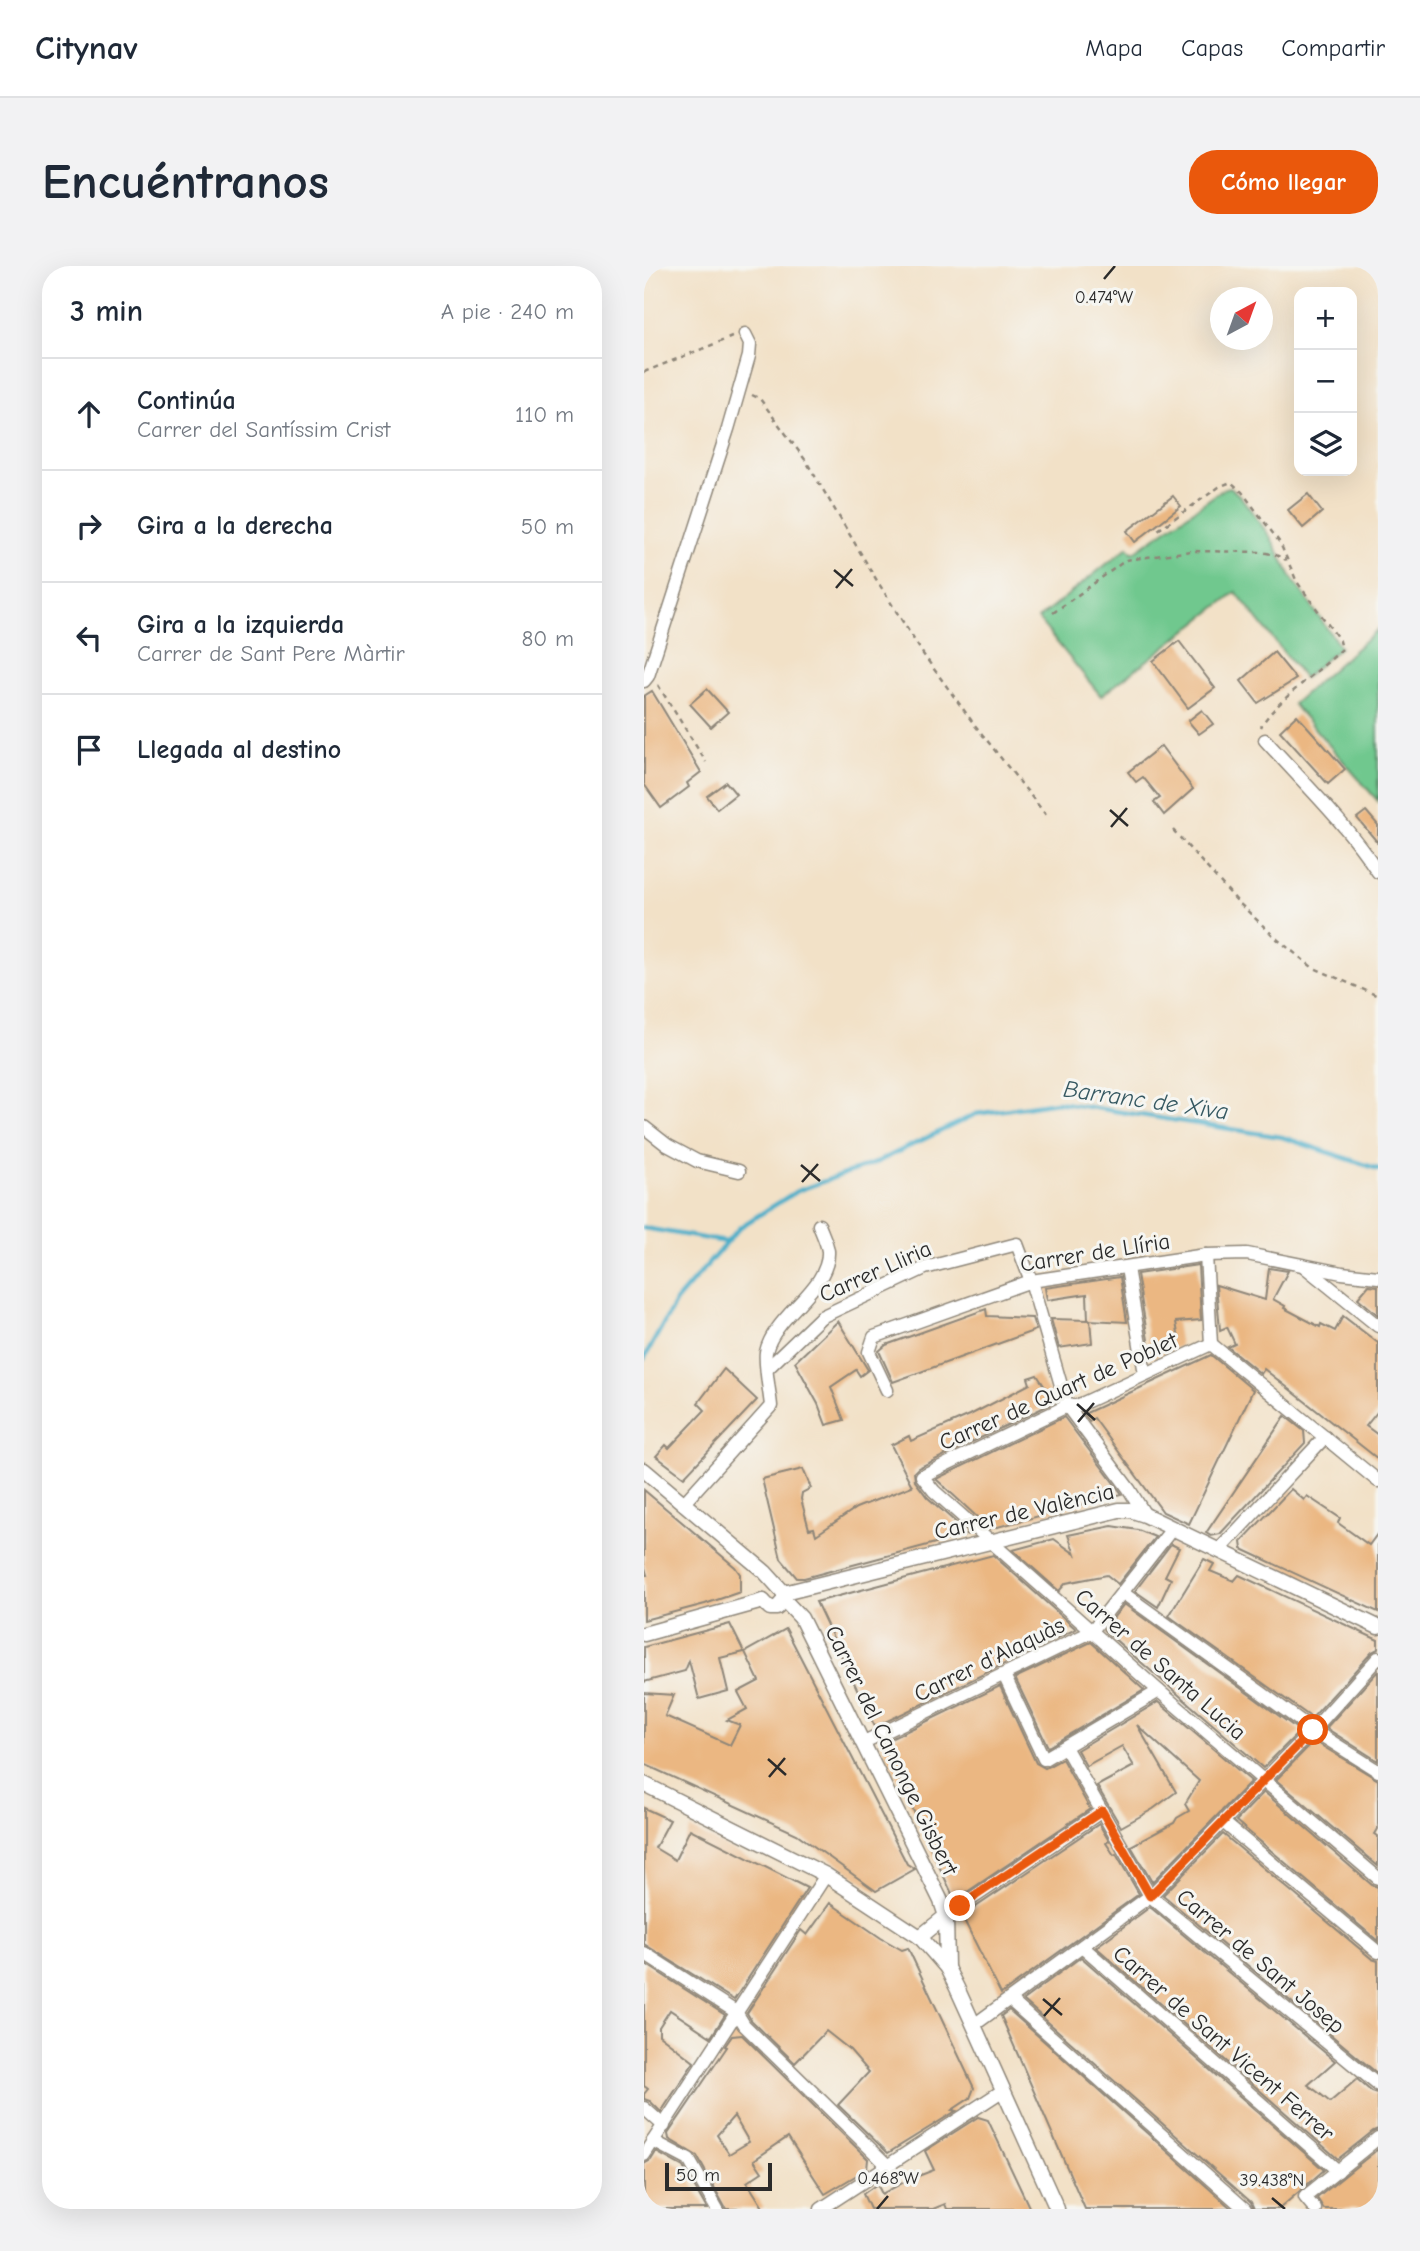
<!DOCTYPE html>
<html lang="es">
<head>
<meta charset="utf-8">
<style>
  body { margin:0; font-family:"Comic Neue",sans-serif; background:#f2f2f3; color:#1f2937 }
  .controls { position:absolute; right:21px; top:21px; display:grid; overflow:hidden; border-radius:14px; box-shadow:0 7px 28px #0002 }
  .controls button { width:63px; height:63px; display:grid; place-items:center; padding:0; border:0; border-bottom:2px solid #e0e1e3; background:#fff; color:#1f2937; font:35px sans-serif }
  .compass { position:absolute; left:566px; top:21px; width:63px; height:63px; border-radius:50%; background:#fff; box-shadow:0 7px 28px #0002; rotate:41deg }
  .scale { position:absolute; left:21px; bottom:18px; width:107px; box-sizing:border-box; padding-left:7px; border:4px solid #2b2b2b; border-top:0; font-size:19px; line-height:24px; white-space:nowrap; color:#2b2b2b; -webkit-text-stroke:5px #f6f6f2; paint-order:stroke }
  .stop { position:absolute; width:21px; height:21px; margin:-16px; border:5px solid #ea580c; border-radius:50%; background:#fff }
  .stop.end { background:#ea580c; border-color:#fff; box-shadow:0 2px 7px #0008 }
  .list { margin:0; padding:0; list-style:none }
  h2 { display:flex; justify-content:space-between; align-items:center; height:91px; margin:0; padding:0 28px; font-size:30px }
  h2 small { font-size:23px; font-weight:400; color:#747a83 }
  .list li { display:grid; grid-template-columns:46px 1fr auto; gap:21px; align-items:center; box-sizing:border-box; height:112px; padding:0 28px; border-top:2px solid #e0e1e3 }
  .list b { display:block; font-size:26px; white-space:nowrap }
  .list p { margin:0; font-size:23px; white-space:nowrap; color:#747a83 }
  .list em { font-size:23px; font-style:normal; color:#747a83 }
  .icon { flex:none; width:38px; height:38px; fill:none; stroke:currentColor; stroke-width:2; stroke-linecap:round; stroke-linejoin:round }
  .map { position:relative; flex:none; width:734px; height:1943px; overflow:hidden; border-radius:28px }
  header { display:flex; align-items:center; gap:42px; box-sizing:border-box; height:98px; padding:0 35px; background:#fff; border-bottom:2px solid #e0e1e3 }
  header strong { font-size:33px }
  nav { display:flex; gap:38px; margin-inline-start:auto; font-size:24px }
  .intro { display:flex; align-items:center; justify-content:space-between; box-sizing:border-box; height:168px; padding:0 42px }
  h1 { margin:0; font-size:49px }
  .button { padding:18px 32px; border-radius:28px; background:#ea580c; color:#fff; font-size:24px; font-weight:700 }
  main { display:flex; gap:42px; padding:0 42px }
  aside { flex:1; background:#fff; border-radius:28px; box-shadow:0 7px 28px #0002 }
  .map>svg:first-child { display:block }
  .green { fill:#6fc88e; stroke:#4d7a5c; stroke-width:2 }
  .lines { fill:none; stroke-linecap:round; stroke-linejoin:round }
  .stream { stroke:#4aaec9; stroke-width:4.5 }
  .building { fill:#ebb782; fill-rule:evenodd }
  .minor-casing { stroke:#8e8679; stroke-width:15 }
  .tertiary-casing { stroke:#8e8679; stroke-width:17 }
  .path { stroke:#8e8679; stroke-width:2.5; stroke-dasharray:5 5; stroke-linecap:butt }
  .minor { stroke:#fff; stroke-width:12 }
  .tertiary { stroke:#fff; stroke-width:14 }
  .route { stroke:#ea580c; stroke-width:9 }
  .ticks { fill:none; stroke:#2b2b2b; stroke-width:2.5 }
  .labels { text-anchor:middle; stroke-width:6; stroke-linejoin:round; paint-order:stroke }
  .street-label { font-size:23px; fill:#2b2b2b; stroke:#f6f6f2 }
  .water-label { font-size:24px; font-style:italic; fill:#365962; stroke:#f6f6f2 }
  .ticks-label { font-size:18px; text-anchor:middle; fill:#2b2b2b; stroke:#f6f6f2; stroke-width:6; stroke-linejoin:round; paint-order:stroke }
</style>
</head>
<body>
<header>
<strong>Citynav</strong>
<nav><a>Mapa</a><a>Capas</a><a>Compartir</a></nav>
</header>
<div class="intro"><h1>Encuéntranos</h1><a class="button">Cómo llegar</a></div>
<main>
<aside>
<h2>3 min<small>A pie · 240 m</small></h2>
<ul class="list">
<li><svg class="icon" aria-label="ahead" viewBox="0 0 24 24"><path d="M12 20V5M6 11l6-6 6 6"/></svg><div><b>Continúa</b><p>Carrer del Santíssim Crist</p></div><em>110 m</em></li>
<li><svg class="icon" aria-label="right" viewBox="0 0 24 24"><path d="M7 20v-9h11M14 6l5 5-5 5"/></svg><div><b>Gira a la derecha</b></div><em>50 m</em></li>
<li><svg class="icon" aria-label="left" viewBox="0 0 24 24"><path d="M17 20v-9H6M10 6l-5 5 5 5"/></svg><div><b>Gira a la izquierda</b><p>Carrer de Sant Pere Màrtir</p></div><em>80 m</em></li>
<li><svg class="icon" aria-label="arrive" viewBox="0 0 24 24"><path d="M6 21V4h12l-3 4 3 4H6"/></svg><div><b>Llegada al destino</b></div></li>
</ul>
</aside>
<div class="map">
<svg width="734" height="1943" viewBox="0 0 734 1943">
  <rect width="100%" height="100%" fill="#f6f6f2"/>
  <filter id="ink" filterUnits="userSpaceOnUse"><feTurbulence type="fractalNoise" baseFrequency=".0143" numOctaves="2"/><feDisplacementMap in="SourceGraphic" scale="14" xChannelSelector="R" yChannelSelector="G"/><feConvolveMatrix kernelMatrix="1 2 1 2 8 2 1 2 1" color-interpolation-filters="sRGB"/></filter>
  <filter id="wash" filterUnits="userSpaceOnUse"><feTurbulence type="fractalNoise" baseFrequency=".00686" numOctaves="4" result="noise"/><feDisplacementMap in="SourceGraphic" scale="28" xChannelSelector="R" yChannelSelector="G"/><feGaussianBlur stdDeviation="1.57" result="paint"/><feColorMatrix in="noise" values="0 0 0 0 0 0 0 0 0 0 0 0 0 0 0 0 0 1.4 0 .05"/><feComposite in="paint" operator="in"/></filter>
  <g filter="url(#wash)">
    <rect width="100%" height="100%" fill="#f2e1c7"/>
    <g class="green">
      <polygon points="586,221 597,231 627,272 648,312 696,381 660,412 592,326 457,430 394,353 484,281 489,287 581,222"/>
      <polygon points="734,363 734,535 649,438"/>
    </g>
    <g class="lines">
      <g class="stream">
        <polyline points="0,962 82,976"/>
        <polyline points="0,1093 32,1035 96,961 153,925 231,897 332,848 413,836 638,871 734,903"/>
      </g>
    </g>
    <g id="blocks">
      <g class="building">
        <polygon points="664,228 678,246 659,262 644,244"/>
        <polygon points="529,230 537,240 491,276 483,265"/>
        <polygon points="535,375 571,422 544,442 509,395"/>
        <polygon points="630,386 652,413 614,437 597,415"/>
        <polygon points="63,423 84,446 67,461 46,438"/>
        <polygon points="8,425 57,506 43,517 45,521 17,542 0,518 0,430"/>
        <polygon points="558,444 569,458 555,468 544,455"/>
        <polygon points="653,449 701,503 684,518 636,465"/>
        <polygon points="517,480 549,523 520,549 510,536 516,532 499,511 492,516 484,506"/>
        <polygon points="82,516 92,528 73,543 63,530"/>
        <polygon points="722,545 734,559 734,577 713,552"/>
        <polygon points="554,999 557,1054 532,1056 536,1080 507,1092 493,1008"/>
        <polygon points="625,1002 644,1005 629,1033 641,1040 640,1042 676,1061 677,1058 691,1065 699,1050 734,1077 734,1145 722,1160 734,1169 734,1193 620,1103 617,1108 584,1081 591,1078 583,1061 576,1064 572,1019 621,1034"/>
        <polygon points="476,1011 483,1056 446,1054 448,1077 415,1082 407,1053 444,1054 443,1028 403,1034 401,1022"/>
        <polygon points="725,1019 734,1020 734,1049 714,1032"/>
        <polygon points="342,1043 343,1050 388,1052 392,1064 249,1116 235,1085 242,1079"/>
        <polygon points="194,1055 224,1104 216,1110 212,1104 187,1121 200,1154 182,1159 174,1138 151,1096"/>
        <polygon points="567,1089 609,1124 545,1258 519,1246 450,1152 445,1155 440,1148"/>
        <polygon points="80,1103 113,1134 40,1211 12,1190 22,1179 25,1182 61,1144 54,1137"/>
        <polygon points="393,1109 411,1136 274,1202 270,1206 271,1215 283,1231 325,1268 160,1312 153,1312 137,1293 118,1213 159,1203 167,1222 158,1227 157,1233 165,1263 170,1262 172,1269 212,1242 268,1220 247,1179 265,1170 267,1175 326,1149 386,1118 384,1112"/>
        <polygon points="641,1150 660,1165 661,1177 576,1268 567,1270 562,1267"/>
        <polygon points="420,1151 478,1228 346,1263 292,1213"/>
        <polygon points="647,1223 660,1234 663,1230 696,1252 694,1257 725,1279 734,1267 734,1346 598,1283 597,1276"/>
        <polygon points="0,1224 91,1301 96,1308 96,1326 61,1338 0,1354 0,1309 3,1309 0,1298"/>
        <polygon points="468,1260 494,1264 511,1271 474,1318 463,1309 422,1317 415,1325 369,1284 410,1273 431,1288 424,1269"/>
        <polygon points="527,1278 535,1282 521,1310 527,1313 514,1341 491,1325"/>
        <polygon points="349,1289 432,1363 231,1461 172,1336"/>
        <polygon points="560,1293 570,1298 566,1305 590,1315 595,1309 734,1374 734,1383 728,1386 668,1452 525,1350"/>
        <polygon points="480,1338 656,1465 619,1502 460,1364"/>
        <polygon points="86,1358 100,1386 76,1392 84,1425 55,1433 45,1395 41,1405 0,1416 0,1381"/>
        <polygon points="142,1363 263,1598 271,1603 232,1625 153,1568 0,1498 0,1427 30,1429 21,1450 86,1479 96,1459 83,1454 103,1443 94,1426 115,1415 101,1386"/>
        <polygon points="447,1376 500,1424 404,1481 371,1412"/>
        <polygon points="734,1405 734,1495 682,1462"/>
        <polygon points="356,1420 392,1497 401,1502 418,1493 446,1543 314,1632 309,1630 238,1477"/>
        <polygon points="514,1436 607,1515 508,1616 487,1580 530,1557 533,1552 545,1545 541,1538 555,1515 493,1459 532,1526 509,1543 477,1561 453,1520 490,1500 478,1480 442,1500 433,1484"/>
        <polygon points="670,1475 734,1514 734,1563 731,1568 734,1570 734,1600 632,1514"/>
        <polygon points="620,1526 728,1619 734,1621 734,1675 592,1555"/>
        <polygon points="0,1542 26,1554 11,1582 31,1594 46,1563 163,1622 90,1734 0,1678"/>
        <polygon points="455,1558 465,1575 462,1577 470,1589 472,1588 495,1628 357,1728 319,1652 320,1649"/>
        <polygon points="579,1568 728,1693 734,1695 734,1808 519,1629"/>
        <polygon points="186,1637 237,1672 258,1684 264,1682 330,1822 326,1832 308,1844 312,1845 244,1887 194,1839 225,1806 206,1784 182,1765 151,1797 107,1754 103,1747 157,1664 163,1669"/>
        <polygon points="506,1641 691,1795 664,1819 675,1827 686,1836 713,1813 728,1826 734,1828 734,1863 729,1865 694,1893 452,1681"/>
        <polygon points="437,1691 680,1904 635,1943 610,1943 607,1936 379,1734"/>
        <polygon points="0,1697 81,1749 67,1771 26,1744 15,1761 15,1769 50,1796 17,1846 6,1835 0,1833 0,1828 4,1823 0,1820"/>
        <polygon points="365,1744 588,1943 441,1943 357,1750"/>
        <path d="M 98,1769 L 224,1893 L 223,1903 L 181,1928 L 144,1871 L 110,1894 L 118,1906 L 103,1916 L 120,1943 L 82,1943 L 53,1890 L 25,1873 L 24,1868 L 83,1781 L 81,1780 L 88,1770 ZM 90,1850 L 105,1876 L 85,1888 L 73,1869 Z"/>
        <polygon points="334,1851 344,1854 386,1943 303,1943 301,1938 289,1943 226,1943 219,1928 233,1918 238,1928 264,1914 290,1904 281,1885"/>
        <polygon points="734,1883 734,1943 680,1943 673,1932"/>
        <polygon points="12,1886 39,1901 63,1943 0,1943 0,1898 7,1894"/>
      </g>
    </g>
  </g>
  <g filter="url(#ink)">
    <use href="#blocks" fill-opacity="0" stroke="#8e8679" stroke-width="2"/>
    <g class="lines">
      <defs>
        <g id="minor">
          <polyline points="0,415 4,410 84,163 105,90 106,78 101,68"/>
          <path d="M 621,474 C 659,516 703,558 734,606"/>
          <polyline points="0,861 23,879 53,895 95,905"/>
          <polyline points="562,989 567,1078"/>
          <polyline points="661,1001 734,1060"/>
          <polyline points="483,1002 501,1108"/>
          <polyline points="567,1078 433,1140 423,1140 278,1210 290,1225 515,1425 734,1612"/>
          <polyline points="567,1078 734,1215"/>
          <polyline points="124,1102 177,1051 281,1002 373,978 387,1015 423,1140 485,1223 501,1249"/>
          <polyline points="243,1124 225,1086 230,1071 387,1015 562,989 603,988 698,1007 734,1011"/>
          <path d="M 39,1238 L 127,1140 C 126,1128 120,1097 122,1086 C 130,1049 186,1023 184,985 C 183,977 178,967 175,959"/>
          <polyline points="575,1284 681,1171"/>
          <polyline points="479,1327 669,1464 734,1505"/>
          <polyline points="360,1409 400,1493 515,1425"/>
          <polyline points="218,1477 447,1366 528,1263"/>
          <polyline points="421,1481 506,1630 734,1819"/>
          <polyline points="579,1556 734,1686"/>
          <polyline points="302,1650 458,1545"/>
          <polyline points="439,1681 694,1905"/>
          <polyline points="0,1687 92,1746 100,1759 243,1899"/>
          <polyline points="366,1734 601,1943"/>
          <polyline points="330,1759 506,1630 669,1464 734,1392"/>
          <polyline points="0,1842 20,1860"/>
          <polyline points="9,1875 45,1894 73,1943"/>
          <polyline points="0,1889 182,1609"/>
          <polyline points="177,1943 358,1825"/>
          <polyline points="671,1943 661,1931 734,1872"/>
        </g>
        <g id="tertiary">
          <polyline points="0,1204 121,1306 140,1327 140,1334 133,1342 126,1342 119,1335"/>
          <polyline points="140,1327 475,1244 486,1244 501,1249 734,1361"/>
          <polyline points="140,1334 157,1352 297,1635 302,1650 303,1702"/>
          <polyline points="0,1368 119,1335"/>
          <polyline points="0,1518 182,1609 276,1671 303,1702 313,1722 413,1943"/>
          <polyline points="276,1671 302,1650"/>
        </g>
      </defs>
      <use href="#minor" class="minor-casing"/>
      <use href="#tertiary" class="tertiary-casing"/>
      <g class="path">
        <polyline points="0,106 88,71"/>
        <polyline points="108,129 116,133 162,195 232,313 279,388 330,458 402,549"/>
        <path d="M 514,264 L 575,221 L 587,216 L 598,226 L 636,277 L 653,316 L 696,375 L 698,383 C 679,402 626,440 617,461"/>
        <polyline points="409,347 482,294 547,285 618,286 632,289 642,294"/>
        <polyline points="14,419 62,496"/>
        <polyline points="529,564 594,636 633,673 668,701 734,730"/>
      </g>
      <use href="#minor" class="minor"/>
      <use href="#tertiary" class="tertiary"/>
    </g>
  </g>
  <g class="lines" filter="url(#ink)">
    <polyline class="route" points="316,1640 458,1545 506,1630 669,1464"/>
  </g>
  <path class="ticks" d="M 460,13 L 471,0M 190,304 L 209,320M 192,322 L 208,303M 466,544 L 484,560M 467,561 L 483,542M 157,899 L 176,915M 158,916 L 174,898M 433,1138 L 451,1154M 434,1156 L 450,1137M 124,1493 L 142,1509M 125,1511 L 141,1492M 399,1733 L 418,1749M 400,1750 L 416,1732M 628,1932 L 641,1943M 233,1943 L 244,1930"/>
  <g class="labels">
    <g class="street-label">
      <text transform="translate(451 986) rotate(-9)" y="8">Carrer de Llíria</text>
      <text transform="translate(231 1005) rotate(-24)" y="8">Carrer Lliria</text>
      <text transform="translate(414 1125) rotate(-24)" y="8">Carrer de Quart de Poblet</text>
      <text transform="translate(380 1245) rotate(-13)" y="8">Carrer de València</text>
      <text transform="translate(345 1393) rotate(-26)" y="8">Carrer d'Alaquàs</text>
      <text transform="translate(517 1398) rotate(41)" y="8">Carrer de Santa Lucia</text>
      <text transform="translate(248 1484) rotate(64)" y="8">Carrer del Canonge Gisbert</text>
      <text transform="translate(617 1695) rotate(40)" y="8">Carrer de Sant Josep</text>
      <text transform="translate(580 1777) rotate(41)" y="8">Carrer de Sant Vicent Ferrer</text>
    </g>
    <g class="water-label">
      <text transform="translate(502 834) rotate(8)" y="8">Barranc de Xiva</text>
    </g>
  </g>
  <g class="ticks-label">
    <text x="460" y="37">0.474°W</text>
    <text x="244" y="1918">0.468°W</text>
    <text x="628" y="1920">39.438°N</text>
  </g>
</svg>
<div class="controls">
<button>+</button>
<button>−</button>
<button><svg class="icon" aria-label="layers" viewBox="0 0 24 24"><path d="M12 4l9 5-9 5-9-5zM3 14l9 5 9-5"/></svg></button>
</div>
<svg class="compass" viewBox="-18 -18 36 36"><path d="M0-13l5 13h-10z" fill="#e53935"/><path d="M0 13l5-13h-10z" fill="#747a83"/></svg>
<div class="scale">50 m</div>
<div class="stop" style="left:669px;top:1464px"></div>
<div class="stop end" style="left:316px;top:1640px"></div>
</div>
</main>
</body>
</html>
